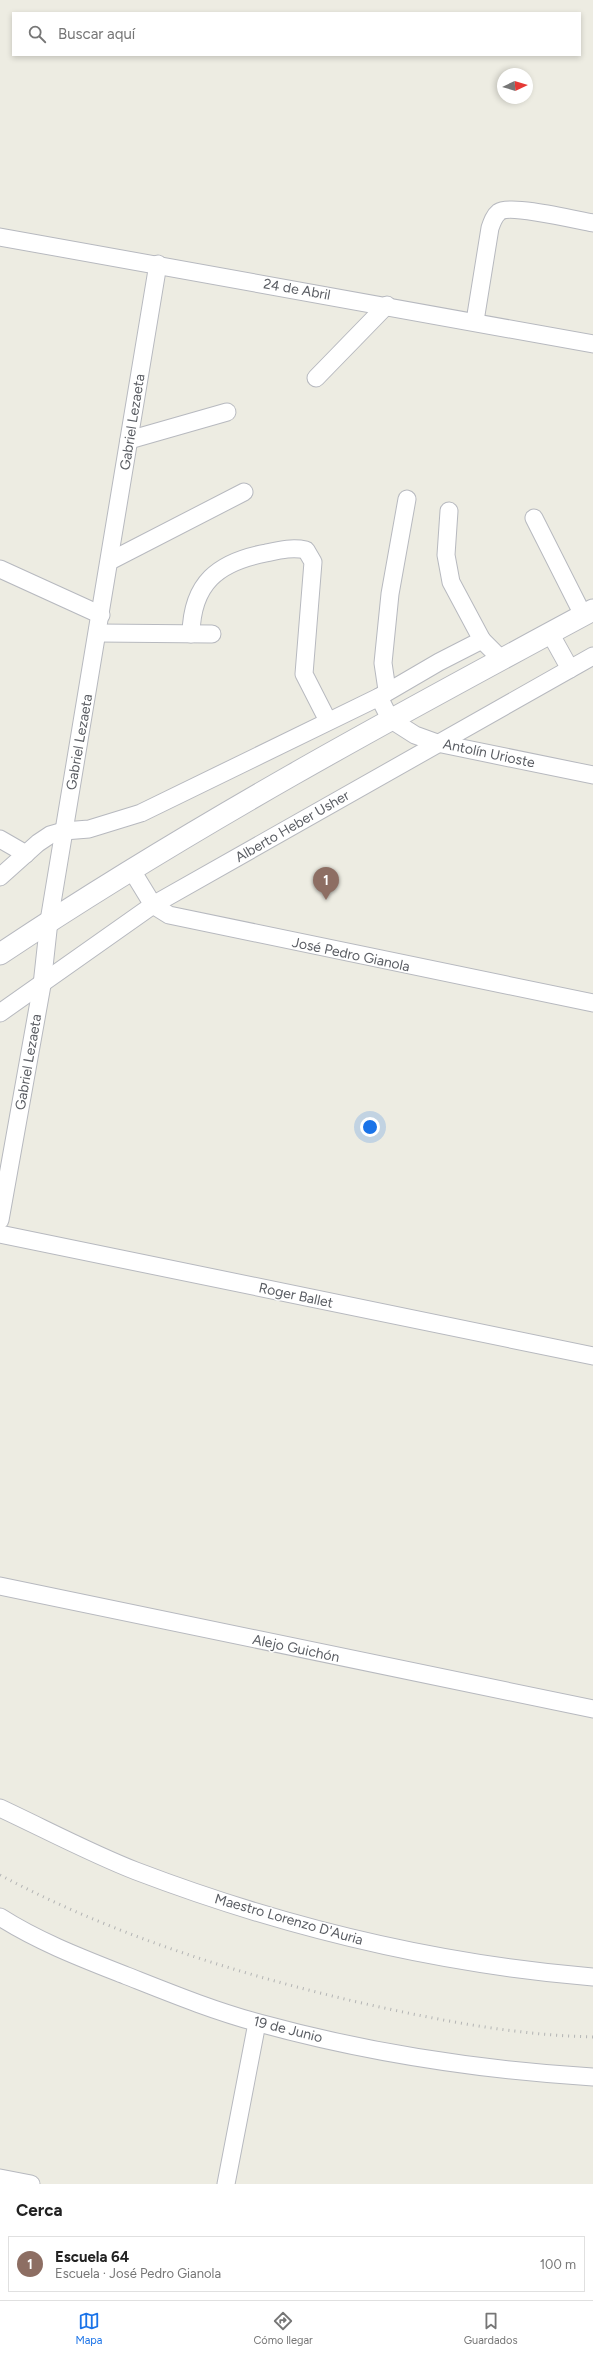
<!DOCTYPE html>
<html lang="es">
<head>
<meta charset="utf-8">
<style>
  body { margin:0; font-family:Figtree,sans-serif; background:#f2f2f2; color:#222 }
  .compass { position:absolute; left:497px; top:68px; width:36px; height:36px; border-radius:50%; background:#fff; box-shadow:0 2px 6px #0003; rotate:86deg }
  .you { position:absolute; left:370px; top:1127px; width:14px; height:14px; margin:-10px; border:3px solid #fff; border-radius:50%; background:#1a73e8; box-shadow:0 0 0 6px #1a73e833 }
  .badge { display:grid; place-items:center; width:26px; height:26px; border-radius:50%; background:#1a73e8; color:#fff; font-size:13px; font-weight:700 }
  .pin { position:absolute; translate:-50% -33px; filter:drop-shadow(0 1px 2px #0008) }
  .pin::after { content:''; position:absolute; top:21px; width:14px; height:12px; background:inherit; clip-path:polygon(0 0,100% 0,50% 100%) }
  .list { margin:0; padding:0; list-style:none }
  h2 { display:flex; justify-content:space-between; align-items:center; height:52px; margin:0; padding:0 16px; font-size:17px }
  h2 small { font-size:13px; font-weight:400; color:#767676 }
  .list li { display:grid; grid-template-columns:26px 1fr auto; gap:12px; align-items:center; box-sizing:border-box; height:56px; margin:0 8px 8px; padding:0 8px; border:1px solid #e0e0e0; border-radius:0px }
  .list b { display:block; font-size:15px; white-space:nowrap }
  .list p { margin:0; font-size:13px; white-space:nowrap; color:#767676 }
  .list em { font-size:13px; font-style:normal; color:#767676 }
  .icon { flex:none; width:22px; height:22px; fill:none; stroke:currentColor; stroke-width:2; stroke-linecap:round; stroke-linejoin:round }
  .map { position:relative; flex:none; width:593px; height:2184px; overflow:hidden }
  .search { position:absolute; background:#fff; box-shadow:0 2px 6px #0003; left:12px; right:12px; top:12px; height:44px; display:flex; align-items:center; gap:10px; box-sizing:border-box; padding:0 14px; border-radius:0px; color:#767676; font-size:15px }
  .sheet { height:116px; background:#fff }
  nav { display:flex; justify-content:space-around; align-items:center; box-sizing:border-box; height:56px; border-top:1px solid #e0e0e0; background:#fff; font-size:11px; color:#767676 }
  nav a { display:grid; justify-items:center; gap:2px }
  nav .on { color:#1a73e8 }
  .map>svg:first-child { display:block }
  .lines { fill:none; stroke-linecap:round; stroke-linejoin:round }
  .minor-casing { stroke:#b7b9bf; stroke-width:19 }
  .tertiary-casing { stroke:#b7b9bf; stroke-width:23 }
  .minor { stroke:#fff; stroke-width:17 }
  .tertiary { stroke:#fff; stroke-width:21 }
  .rail { stroke:#b3b4b4; stroke-width:3; stroke-dasharray:1 5; stroke-linecap:butt }
  .labels { text-anchor:middle; stroke-width:3; stroke-linejoin:round; paint-order:stroke }
  .street-label { font-size:14px; fill:#5a5d63; stroke:#fff }
</style>
</head>
<body>
<div class="map">
<svg width="593" height="2184" viewBox="0 0 593 2184">
  <rect width="100%" height="100%" fill="#edece2"/>
  <g class="lines">
    <defs>
      <g id="minor">
        <polyline points="0,237 593,344"/>
        <path d="M 475,321 L 490,228 C 492,222 494,216 499,212 C 510,204 576,220 593,223"/>
        <polyline points="316,378 387,305"/>
        <polyline points="129,440 227,412"/>
        <polyline points="449,511 446,555 451,582 482,640"/>
        <polyline points="534,518 583,615"/>
        <polyline points="110,561 244,492"/>
        <polyline points="0,569 101,615"/>
        <polyline points="98,633 212,634"/>
        <polyline points="550,633 570,669"/>
        <path d="M 191,634 C 192,583 218,562 266,553 C 280,550 292,547 306,550 L 313,562 L 304,674 L 328,721"/>
        <polyline points="387,690 383,663 390,594 407,499"/>
        <polyline points="379,697 390,719 415,735 437,743 593,775"/>
        <polyline points="0,839 26,854"/>
        <polyline points="131,869 153,905 169,915 593,1003"/>
        <polyline points="0,877 38,843 50,835 64,831 89,829 141,813 379,697 439,662 482,640 501,659"/>
        <polyline points="0,1013 153,905 593,656"/>
        <polyline points="0,1220 42,985 49,921 158,264"/>
        <polyline points="0,1234 593,1356"/>
        <polyline points="0,1586 593,1709"/>
        <path d="M 0,1808 C 45,1829 90,1853 136,1871 C 283,1927 436,1964 593,1977"/>
        <path d="M 0,1917 C 39,1942 84,1959 127,1976 C 170,1993 214,2011 259,2023 C 368,2053 481,2070 593,2077"/>
        <polyline points="0,2178 31,2184"/>
        <polyline points="226,2184 257,2023"/>
      </g>
      <path id="tertiary" d="M 0,954 C 190,827 392,718 593,610"/>
    </defs>
    <use href="#minor" class="minor-casing"/>
    <use href="#tertiary" class="tertiary-casing"/>
    <use href="#minor" class="minor"/>
    <use href="#tertiary" class="tertiary"/>
    <path class="rail" d="M 0,1875 C 111,1934 231,1972 353,2001 C 432,2019 512,2035 593,2037"/>
  </g>
  <g class="labels">
    <g class="street-label">
      <text transform="translate(297 289) rotate(10)" y="5">24 de Abril</text>
      <text transform="translate(132 422) rotate(-81)" y="5">Gabriel Lezaeta</text>
      <text transform="translate(79 742) rotate(-80)" y="5">Gabriel Lezaeta</text>
      <text transform="translate(489 753) rotate(12)" y="5">Antolín Urioste</text>
      <text transform="translate(292 826) rotate(-30)" y="5">Alberto Heber Usher</text>
      <text transform="translate(351 954) rotate(12)" y="5">José Pedro Gianola</text>
      <text transform="translate(28 1062) rotate(-80)" y="5">Gabriel Lezaeta</text>
      <text transform="translate(296 1295) rotate(12)" y="5">Roger Ballet</text>
      <text transform="translate(296 1648) rotate(12)" y="5">Alejo Guichón</text>
      <text transform="translate(289 1919) rotate(16)" y="5">Maestro Lorenzo D'Auria</text>
      <text transform="translate(288 2029) rotate(14)" y="5">19 de Junio</text>
    </g>
  </g>
</svg>
<svg class="compass" viewBox="-18 -18 36 36"><path d="M0-13l5 13h-10z" fill="#e53935"/><path d="M0 13l5-13h-10z" fill="#767676"/></svg>
<div class="you"></div>
<div class="pin badge" style="left:326px;top:900px;background:#8d6e63">1</div>
<div class="search"><svg class="icon" aria-label="search" viewBox="0 0 24 24"><circle cx="10" cy="10" r="6"/><path d="M15 15l6 6"/></svg>Buscar aquí</div>
</div>
<section class="sheet">
<h2>Cerca<small></small></h2>
<ul class="list">
<li><span class="badge" style="background:#8d6e63">1</span><div><b>Escuela 64</b><p>Escuela · José Pedro Gianola</p></div><em>100 m</em></li>
</ul>
</section>
<nav>
<a class="on"><svg class="icon" aria-label="map" viewBox="0 0 24 24"><path d="M3 6l6-2 6 2 6-2v14l-6 2-6-2-6 2zM9 4v14M15 6v14"/></svg>Mapa</a>
<a><svg class="icon" aria-label="directions" viewBox="0 0 24 24"><path d="M12 3l9 9-9 9-9-9zM9 14v-3h6M13 9l2 2-2 2"/></svg>Cómo llegar</a>
<a><svg class="icon" aria-label="saved" viewBox="0 0 24 24"><path d="M7 4h10v16l-5-4-5 4z"/></svg>Guardados</a>
</nav>
</body>
</html>
